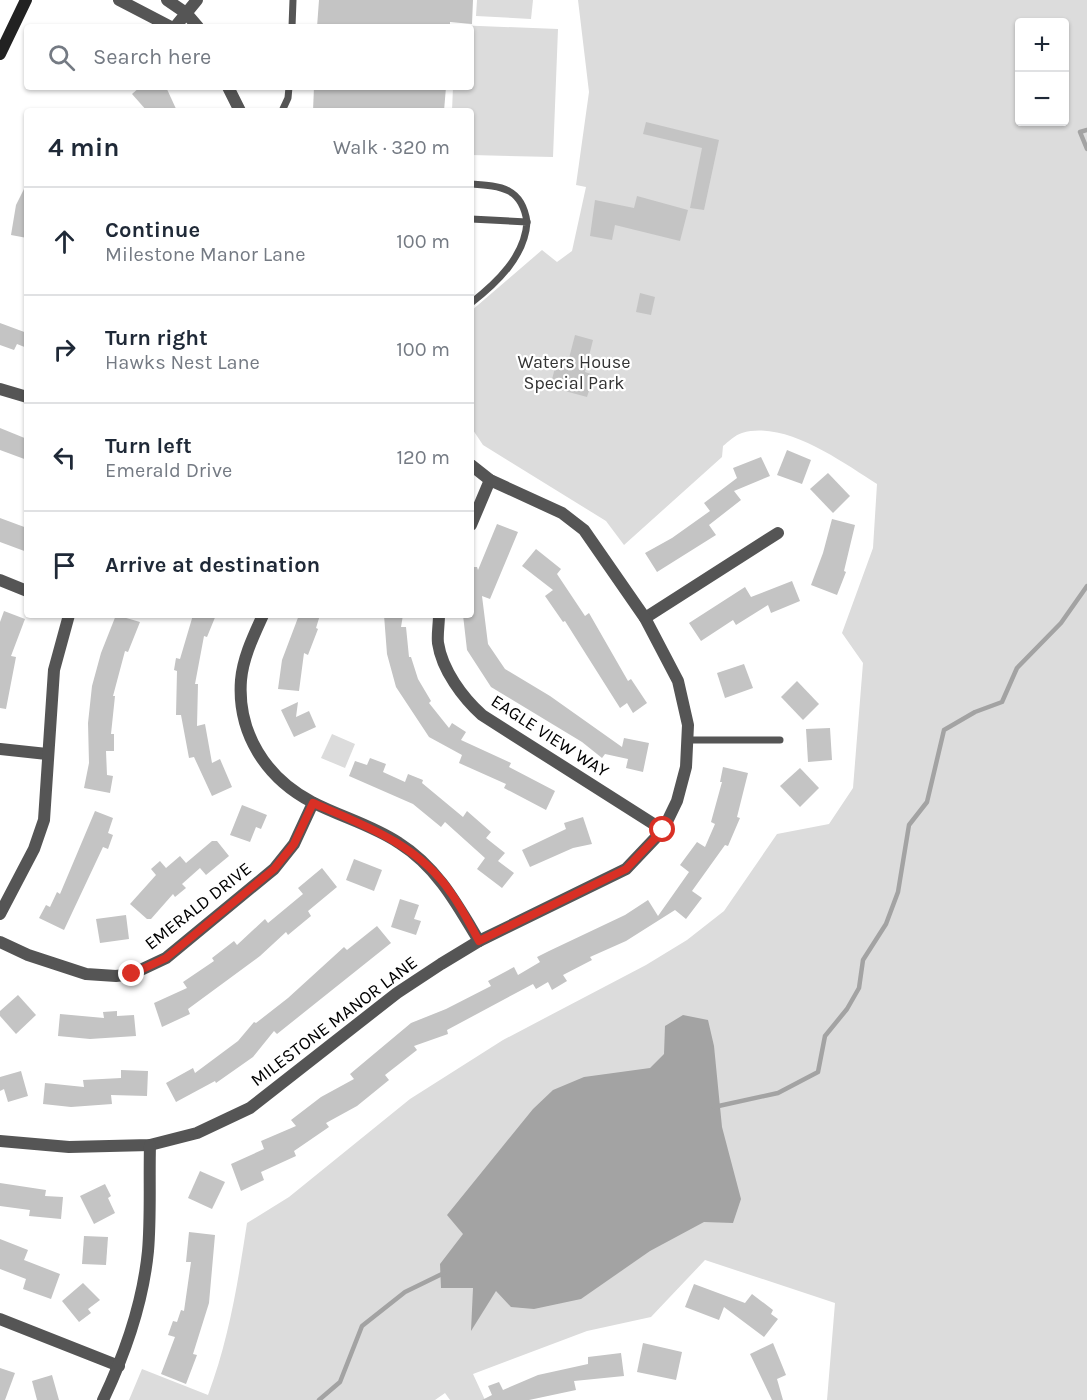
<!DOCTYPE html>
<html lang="en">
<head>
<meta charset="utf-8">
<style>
  body { margin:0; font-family:Karla,sans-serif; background:#f2f2f3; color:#1f2937 }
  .controls { position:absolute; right:18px; top:18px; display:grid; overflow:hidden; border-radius:6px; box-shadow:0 2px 4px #0004 }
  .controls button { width:54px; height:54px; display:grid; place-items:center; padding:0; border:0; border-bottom:2px solid #e0e1e3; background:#fff; color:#1f2937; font:30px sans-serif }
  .stop { position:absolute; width:18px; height:18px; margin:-14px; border:4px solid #d93025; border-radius:50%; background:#fff }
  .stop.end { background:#d93025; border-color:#fff; box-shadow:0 2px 6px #0008 }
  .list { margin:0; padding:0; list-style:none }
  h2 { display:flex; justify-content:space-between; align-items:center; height:78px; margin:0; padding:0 24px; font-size:26px }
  h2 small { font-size:20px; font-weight:400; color:#747a83 }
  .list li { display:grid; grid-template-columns:39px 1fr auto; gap:18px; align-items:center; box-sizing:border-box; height:108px; padding:0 24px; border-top:2px solid #e0e1e3 }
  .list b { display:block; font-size:22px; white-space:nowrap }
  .list p { margin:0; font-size:20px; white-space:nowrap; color:#747a83 }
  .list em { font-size:20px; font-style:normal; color:#747a83 }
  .icon { flex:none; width:33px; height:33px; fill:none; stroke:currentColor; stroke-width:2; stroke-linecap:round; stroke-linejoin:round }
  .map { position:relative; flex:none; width:1087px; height:1400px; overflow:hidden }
  .search { position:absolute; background:#fff; box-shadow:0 2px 4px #0004; left:24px; top:24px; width:450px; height:66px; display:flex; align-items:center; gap:15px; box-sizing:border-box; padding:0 21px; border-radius:6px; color:#747a83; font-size:22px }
  .panel { position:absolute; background:#fff; box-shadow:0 2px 4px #0004; left:24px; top:108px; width:450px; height:510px; border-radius:6px }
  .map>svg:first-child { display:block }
  .green { fill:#dcdcdc; fill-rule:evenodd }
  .water { fill:#a3a3a3 }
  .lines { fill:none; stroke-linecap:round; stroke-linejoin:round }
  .stream { stroke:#a3a3a3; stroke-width:4.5 }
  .building { fill:#c4c4c4 }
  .lane { stroke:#555; stroke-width:7 }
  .street { stroke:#555; stroke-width:12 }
  .secondary { stroke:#222; stroke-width:12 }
  .route { stroke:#d93025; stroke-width:8 }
  .labels { text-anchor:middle; stroke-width:4.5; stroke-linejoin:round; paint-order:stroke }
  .park-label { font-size:18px; fill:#333; stroke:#fff }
  .street-label { font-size:18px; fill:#000; stroke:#fff }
</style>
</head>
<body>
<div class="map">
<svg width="1087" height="1400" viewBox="0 0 1087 1400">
  <rect width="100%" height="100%" fill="#fff"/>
  <g class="green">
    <polygon points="477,0 533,0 531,19 476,16"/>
    <path d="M 578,0 L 1087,0 L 1087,1400 L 827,1400 L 835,1303 L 705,1260 L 651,1317 L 587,1331 L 473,1374 L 485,1400 L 450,1400 L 445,1393 L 435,1400 L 129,1400 L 142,1369 L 208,1395 C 229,1339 238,1282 247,1223 L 289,1197 L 410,1099 L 503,1040 L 646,965 L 687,940 L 724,911 L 777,834 L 829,824 L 853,788 L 863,663 L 842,633 L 873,548 L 877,484 C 842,462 785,420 742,433 C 735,435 728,442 723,446 L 722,457 L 624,545 L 606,521 L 483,445 L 471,427 L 471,311 L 542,250 L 557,262 L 572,251 L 586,187 L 576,185 L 589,92 ZM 1020,22 L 1064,22 L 1064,122 L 1020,122 Z"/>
    <polygon points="455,25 558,29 553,157 471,155 471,111 452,111 453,87 471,87 471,27"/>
    <polygon points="332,734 355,744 345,768 321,758"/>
  </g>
  <polygon class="water" points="683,1015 708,1020 714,1046 722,1127 741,1199 733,1223 704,1222 650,1251 581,1299 534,1309 511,1307 496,1291 471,1331 473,1288 441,1288 440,1264 463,1234 447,1215 533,1109 553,1090 584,1077 650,1068 664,1054 665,1026"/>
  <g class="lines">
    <g class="stream">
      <polyline points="1087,130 1080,132 1087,149"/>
      <polyline points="714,1107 778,1093 818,1072 825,1036 847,1009 859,988 863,960 886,924 898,892 909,825 927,802 944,730 975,712 1002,702 1017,668 1061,623 1087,586"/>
      <polyline points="319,1400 340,1382 362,1326 405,1292 444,1273"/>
    </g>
  </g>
  <g class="building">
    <polygon points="319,0 473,0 472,24 450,22 450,27 317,27"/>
    <polygon points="140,87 166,87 177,111 147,111 132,94"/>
    <polygon points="314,87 446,87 444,111 313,111"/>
    <polygon points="646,122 719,140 704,210 690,208 702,148 643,134"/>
    <polygon points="27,183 27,238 11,235 16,205"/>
    <polygon points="637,196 688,210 680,241 615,225 612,240 590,236 595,200 634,208"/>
    <polygon points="640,293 655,297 651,315 636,312"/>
    <polygon points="0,323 27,333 27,348 17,344 14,350 0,345"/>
    <polygon points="575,335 593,340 585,372 594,375 587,397 550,387 556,364 567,366"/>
    <polygon points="0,428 27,439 27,460 0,450"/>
    <polygon points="787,450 811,460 802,484 777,475"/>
    <polygon points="761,457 770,476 734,491 741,500 709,525 716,535 657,572 645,553 672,538 710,511 704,503 737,478 733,468"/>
    <polygon points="828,473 850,496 833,513 810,489"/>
    <polygon points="0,518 27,528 27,552 0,542"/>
    <polygon points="832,519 855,525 844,571 846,572 837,595 811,585 823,553"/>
    <polygon points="497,524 518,532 490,599 482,596 488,644 505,669 550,696 622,747 624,738 649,743 643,772 626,768 628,759 605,754 602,758 582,742 491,687 467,650 463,615 471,615 471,567 477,567 478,570"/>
    <polygon points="536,549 561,569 557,574 585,616 589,613 628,681 631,679 647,703 633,713 627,703 620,708 565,621 563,622 545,596 553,590 522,566"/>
    <polygon points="792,581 800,601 771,613 768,605 736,625 733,620 701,641 689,623 745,587 751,597"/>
    <polygon points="4,611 25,619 11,656 16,657 6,709 0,708 0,622"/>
    <polygon points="116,615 140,622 128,652 125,651 113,696 115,696 111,734 114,734 114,751 106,751 107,775 113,776 110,793 84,788 89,763 88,723 92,686 101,653"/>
    <polygon points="193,615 216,615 207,637 204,636 195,684 198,684 197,726 205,724 212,763 220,759 232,787 212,796 194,757 189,758 181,715 176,715 177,671 174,670 176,658 180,659"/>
    <polygon points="299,615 320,615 316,628 318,629 308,655 304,653 299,691 278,689 282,660"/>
    <polygon points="384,615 403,615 401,627 406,627 409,657 411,657 418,679 431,701 429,703 449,728 452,723 466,732 461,740 511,763 509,767 555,791 546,810 504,788 506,784 459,763 462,755 429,737 396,687 387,654"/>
    <polygon points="744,664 753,688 725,698 717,673"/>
    <polygon points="797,681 819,704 803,720 781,697"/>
    <polygon points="298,702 296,717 309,711 316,727 294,737 281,710"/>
    <polygon points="830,728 832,760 808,762 806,729"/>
    <polygon points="370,758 386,764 383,772 405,782 408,774 423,780 422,783 463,817 467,811 491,832 486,838 505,853 498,861 514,873 502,888 477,869 485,858 445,822 441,827 413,804 349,776 355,761 367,765"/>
    <polygon points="723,767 748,773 737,817 740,818 728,846 725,845 692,891 702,898 686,919 675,910 626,941 590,957 592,960 563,975 567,981 552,990 548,982 536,989 533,984 447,1030 448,1034 414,1046 417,1050 385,1075 389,1080 357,1106 326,1123 329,1127 294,1151 296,1156 261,1172 264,1180 241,1191 231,1164 264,1149 261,1141 296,1126 291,1120 321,1097 354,1079 350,1074 411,1023 446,1009 491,986 488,981 514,967 518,975 540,962 537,957 549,951 625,915 648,900 658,916 689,872 680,865 697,842 705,847 715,824 711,822 722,782 720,782"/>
    <polygon points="800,768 819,788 800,807 780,786"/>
    <polygon points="242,805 267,815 261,829 256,827 250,842 230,835"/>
    <polygon points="95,811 113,818 108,833 113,835 108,849 103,847 64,930 39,918 46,905 50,907 57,892 60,894"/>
    <polygon points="583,817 592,844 573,848 530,867 522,850 566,829 564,823"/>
    <polygon points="212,841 217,841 229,856 206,875 200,868 182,884 186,888 175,897 173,894 151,919 147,919 130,904 156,875 151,869 160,861 166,868 180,856 186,863"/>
    <polygon points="354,859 382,870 374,891 346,880"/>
    <polygon points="322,868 337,887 308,911 311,916 288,935 286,932 260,956 188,1009 190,1014 162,1027 154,1003 187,988 183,982 214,961 212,958 234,941 237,945 265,919 268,923 303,894 298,888"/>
    <polygon points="400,899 419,905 414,919 421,921 416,935 391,927"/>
    <polygon points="126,915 129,939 100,943 96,919"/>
    <polygon points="377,926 391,943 277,1034 274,1031 253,1057 216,1083 215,1081 176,1102 166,1083 193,1068 195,1073 238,1041 254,1022 256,1023 288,998 344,947 347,950"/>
    <polygon points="18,995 36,1015 16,1034 0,1016 0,1011"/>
    <polygon points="117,1011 117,1016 134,1015 136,1036 90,1039 58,1036 60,1014 104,1018 103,1012"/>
    <polygon points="121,1070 148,1071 147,1096 111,1095 112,1104 71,1107 43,1104 45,1083 84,1087 83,1080 121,1078"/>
    <polygon points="21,1071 28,1096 8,1102 4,1089 0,1091 0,1077"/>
    <polygon points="200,1171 225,1182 212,1209 188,1198"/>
    <polygon points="0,1183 46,1190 45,1196 63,1197 61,1219 29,1216 30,1210 0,1206"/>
    <polygon points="105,1184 111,1196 108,1198 115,1213 94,1224 80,1196"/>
    <polygon points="189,1232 215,1235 209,1303 193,1354 197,1355 186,1384 161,1374 175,1337 168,1335 173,1321 177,1322 181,1310 184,1311 191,1262 186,1262"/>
    <polygon points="84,1236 108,1237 106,1265 82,1264"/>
    <polygon points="0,1239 28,1250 24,1260 60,1274 51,1299 23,1289 26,1279 0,1269"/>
    <polygon points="83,1283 100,1300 88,1309 91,1313 79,1322 62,1301"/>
    <polygon points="694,1284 745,1303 752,1294 773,1310 771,1314 778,1319 764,1337 724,1307 719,1320 685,1307"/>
    <polygon points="643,1343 682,1352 676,1380 637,1372"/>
    <polygon points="773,1343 786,1375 777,1379 783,1400 772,1400 750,1354"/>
    <polygon points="621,1353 624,1376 574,1381 576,1390 529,1400 482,1400 492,1395 488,1386 499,1382 503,1390 538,1375 588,1364 588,1357"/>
    <polygon points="0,1368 15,1373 5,1400 0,1400"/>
    <polygon points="52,1375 59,1400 37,1400 32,1381"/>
  </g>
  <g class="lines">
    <g class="lane">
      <polyline points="292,27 293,0"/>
      <polyline points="282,111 288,98 289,87"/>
      <path d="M 471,184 C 502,186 522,188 527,222"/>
      <path d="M 471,219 L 527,222 C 525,256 497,283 471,303"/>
      <polyline points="687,740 780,740"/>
    </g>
    <g class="street">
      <polyline points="119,0 171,27"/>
      <polyline points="167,0 186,13 198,27"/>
      <polyline points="175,27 197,0"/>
      <polyline points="228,87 240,111"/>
      <polyline points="0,389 27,397"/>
      <polyline points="471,525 490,480"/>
      <polyline points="0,580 27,591"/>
      <path d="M 263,615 C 254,635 243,657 241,680 C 237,733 266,778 312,802 C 341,817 372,825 399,843 C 437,867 457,904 479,941"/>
      <path d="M 439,615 C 439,624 437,635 438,643 C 442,670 463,698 482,715 L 663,830"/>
      <polyline points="645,618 778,533"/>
      <polyline points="0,749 47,754"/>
      <polyline points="0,914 34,849 44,820 54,670 69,615"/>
      <polyline points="0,942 28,955 86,974 116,976 132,974 166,958 274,869 294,844 313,803"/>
      <polyline points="0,1141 69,1147 150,1145 197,1133 250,1108 397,993 441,964 479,941 626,869 663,830 677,801 686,767 688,725 678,681 645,618 584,530 562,513 490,480 471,465"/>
      <polyline points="0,1319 119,1366"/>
      <path d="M 103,1400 C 125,1354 143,1302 148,1251 C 151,1216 149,1180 150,1145"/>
    </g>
    <polyline class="secondary" points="0,54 26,0"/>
  </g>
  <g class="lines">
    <path class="route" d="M 132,974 L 166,958 L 274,869 L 294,844 L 313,803 C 364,825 419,845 451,893 C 462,908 470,925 479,941 L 626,869 L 663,830"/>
  </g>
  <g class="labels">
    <g class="park-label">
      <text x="574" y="368">Waters House<tspan x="574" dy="21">Special Park</tspan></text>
    </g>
    <g class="street-label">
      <text transform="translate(550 736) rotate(33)" y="6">EAGLE VIEW WAY</text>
      <text transform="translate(198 906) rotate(-38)" y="6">EMERALD DRIVE</text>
      <text transform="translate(334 1021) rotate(-37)" y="6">MILESTONE MANOR LANE</text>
    </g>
  </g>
</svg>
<div class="controls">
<button>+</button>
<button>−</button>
</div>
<div class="stop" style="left:663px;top:830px"></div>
<div class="stop end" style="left:132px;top:974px"></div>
<div class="search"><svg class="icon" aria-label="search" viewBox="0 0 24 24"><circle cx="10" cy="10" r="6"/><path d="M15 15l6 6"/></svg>Search here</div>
<section class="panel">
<h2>4 min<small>Walk · 320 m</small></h2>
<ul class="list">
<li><svg class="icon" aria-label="ahead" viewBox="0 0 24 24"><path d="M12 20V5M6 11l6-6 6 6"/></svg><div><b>Continue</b><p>Milestone Manor Lane</p></div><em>100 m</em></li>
<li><svg class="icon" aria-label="right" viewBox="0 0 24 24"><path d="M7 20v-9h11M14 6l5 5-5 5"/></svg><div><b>Turn right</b><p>Hawks Nest Lane</p></div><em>100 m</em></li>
<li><svg class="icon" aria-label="left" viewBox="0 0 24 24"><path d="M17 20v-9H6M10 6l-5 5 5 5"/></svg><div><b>Turn left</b><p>Emerald Drive</p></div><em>120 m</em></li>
<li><svg class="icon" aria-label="arrive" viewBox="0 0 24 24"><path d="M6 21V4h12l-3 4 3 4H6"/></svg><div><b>Arrive at destination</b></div></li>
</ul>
</section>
</div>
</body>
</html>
